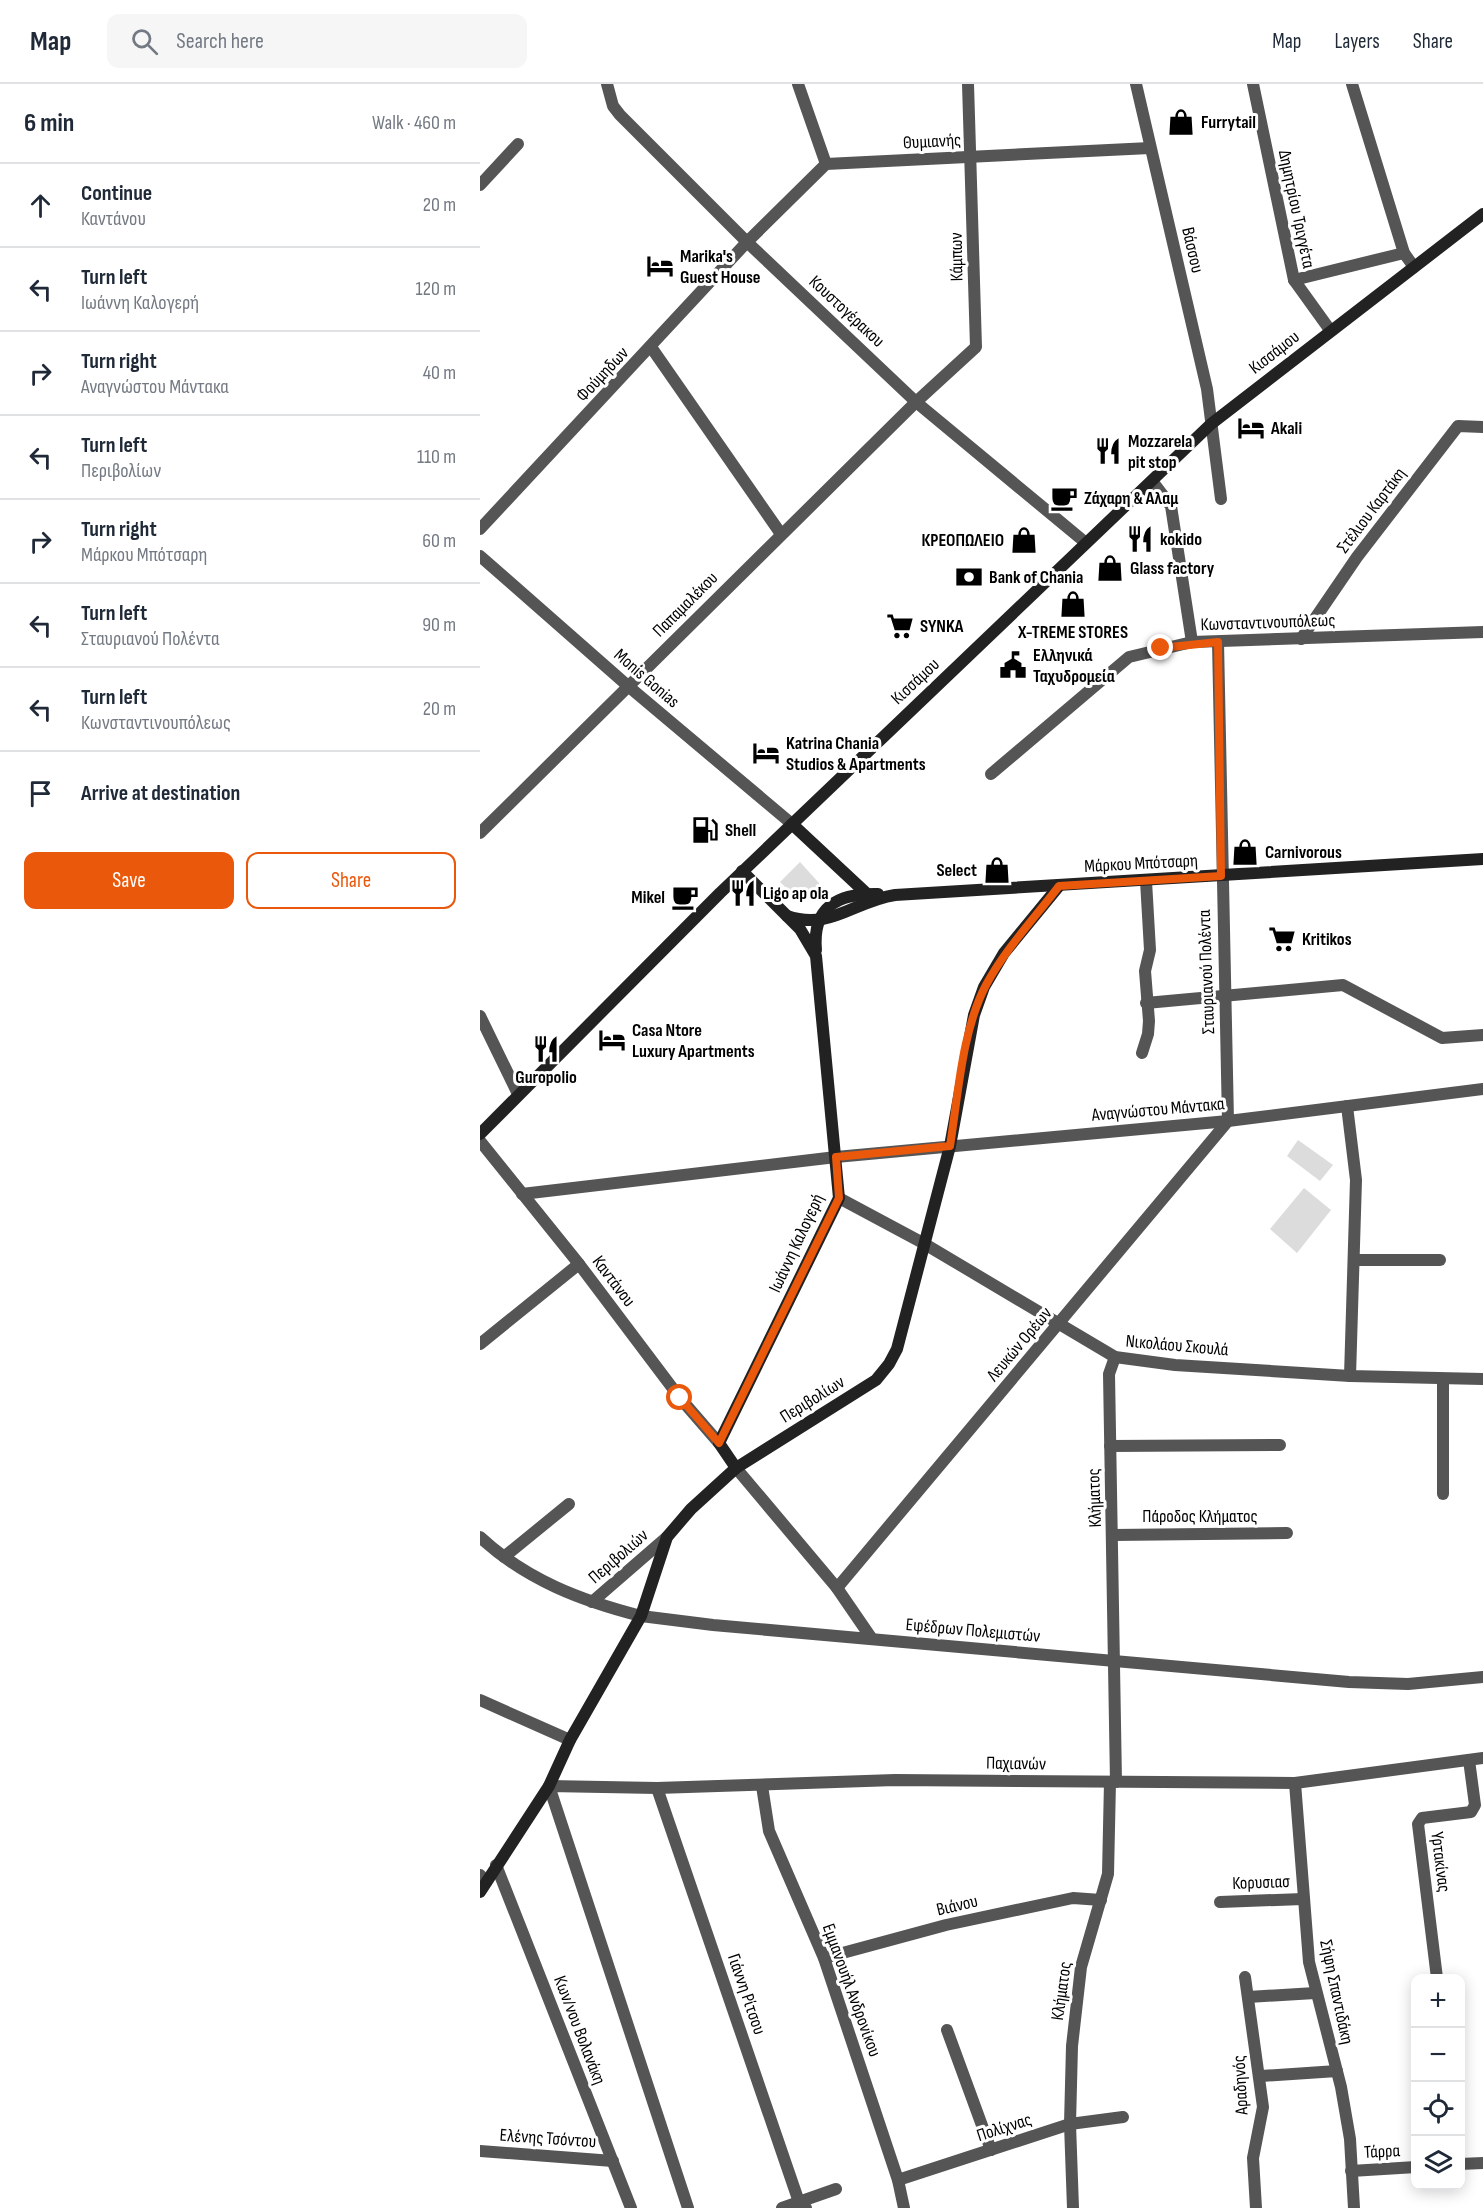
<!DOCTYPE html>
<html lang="en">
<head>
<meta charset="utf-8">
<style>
  body { margin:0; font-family:"Sofia Sans Condensed",sans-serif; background:#f6f6f7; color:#1f2937 }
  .controls { position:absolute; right:18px; bottom:18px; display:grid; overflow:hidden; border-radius:12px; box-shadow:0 3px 15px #0003 }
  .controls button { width:54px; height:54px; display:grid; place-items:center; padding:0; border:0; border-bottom:2px solid #e0e1e3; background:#fff; color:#1f2937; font:30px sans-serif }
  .stop { position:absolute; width:18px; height:18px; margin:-14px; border:4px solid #ea580c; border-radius:50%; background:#fff }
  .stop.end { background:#ea580c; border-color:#fff; box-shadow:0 2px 6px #0008 }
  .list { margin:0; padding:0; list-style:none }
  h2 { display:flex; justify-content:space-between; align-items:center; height:78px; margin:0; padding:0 24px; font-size:26px }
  h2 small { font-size:20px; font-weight:400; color:#747a83 }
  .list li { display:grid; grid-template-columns:39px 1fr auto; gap:18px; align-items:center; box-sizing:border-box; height:84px; padding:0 24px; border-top:2px solid #e0e1e3 }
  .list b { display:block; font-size:22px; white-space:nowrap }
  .list p { margin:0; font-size:20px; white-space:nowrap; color:#747a83 }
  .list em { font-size:20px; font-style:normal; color:#747a83 }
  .actions { display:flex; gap:12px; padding:18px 24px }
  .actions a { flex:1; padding:14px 0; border:2px solid #ea580c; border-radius:12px; text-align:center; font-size:21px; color:#ea580c }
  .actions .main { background:#ea580c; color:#fff }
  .icon { flex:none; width:33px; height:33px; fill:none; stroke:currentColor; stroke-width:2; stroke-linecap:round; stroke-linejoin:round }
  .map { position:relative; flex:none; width:1003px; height:2124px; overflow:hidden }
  header { display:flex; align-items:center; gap:36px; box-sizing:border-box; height:84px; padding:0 30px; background:#fff; border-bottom:2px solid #e0e1e3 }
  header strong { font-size:28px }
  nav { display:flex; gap:33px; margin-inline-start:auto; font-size:21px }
  .search { width:420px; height:54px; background:#f6f6f7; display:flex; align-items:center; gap:15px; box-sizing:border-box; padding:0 21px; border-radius:12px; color:#747a83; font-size:22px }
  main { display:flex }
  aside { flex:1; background:#fff }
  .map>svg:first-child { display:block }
  .green { fill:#dcdcdc }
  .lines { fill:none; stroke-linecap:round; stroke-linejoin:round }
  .minor { stroke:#555; stroke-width:12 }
  .tertiary { stroke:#555; stroke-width:12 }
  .secondary { stroke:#222; stroke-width:12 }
  .route { stroke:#ea580c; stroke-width:8 }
  .labels { text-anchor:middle; stroke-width:6; stroke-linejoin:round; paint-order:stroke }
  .poi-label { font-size:18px; font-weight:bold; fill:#000; stroke:#fff; text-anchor:start }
  .street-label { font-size:18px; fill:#000; stroke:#fff }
</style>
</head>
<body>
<header>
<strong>Map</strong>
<div class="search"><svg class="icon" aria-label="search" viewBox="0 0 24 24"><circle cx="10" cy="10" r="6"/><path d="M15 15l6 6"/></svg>Search here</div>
<nav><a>Map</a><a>Layers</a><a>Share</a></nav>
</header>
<main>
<aside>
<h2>6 min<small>Walk · 460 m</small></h2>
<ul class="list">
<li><svg class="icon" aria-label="ahead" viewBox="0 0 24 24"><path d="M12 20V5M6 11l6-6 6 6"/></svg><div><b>Continue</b><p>Καντάνου</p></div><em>20 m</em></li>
<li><svg class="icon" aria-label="left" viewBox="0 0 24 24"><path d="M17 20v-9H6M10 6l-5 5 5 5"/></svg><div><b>Turn left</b><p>Ιωάννη Καλογερή</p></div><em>120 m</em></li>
<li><svg class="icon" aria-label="right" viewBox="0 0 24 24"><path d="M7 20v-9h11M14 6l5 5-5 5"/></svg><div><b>Turn right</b><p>Αναγνώστου Μάντακα</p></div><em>40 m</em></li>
<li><svg class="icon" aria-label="left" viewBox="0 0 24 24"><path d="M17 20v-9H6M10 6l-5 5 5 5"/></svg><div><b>Turn left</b><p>Περιβολίων</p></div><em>110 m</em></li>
<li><svg class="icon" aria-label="right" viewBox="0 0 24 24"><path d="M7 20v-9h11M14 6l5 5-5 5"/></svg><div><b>Turn right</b><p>Μάρκου Μπότσαρη</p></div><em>60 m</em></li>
<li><svg class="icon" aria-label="left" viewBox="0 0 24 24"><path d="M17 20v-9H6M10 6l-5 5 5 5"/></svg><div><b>Turn left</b><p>Σταυριανού Πολέντα</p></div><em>90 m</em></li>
<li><svg class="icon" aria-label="left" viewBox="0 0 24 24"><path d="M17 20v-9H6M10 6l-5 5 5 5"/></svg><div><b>Turn left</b><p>Κωνσταντινουπόλεως</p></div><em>20 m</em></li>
<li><svg class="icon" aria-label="arrive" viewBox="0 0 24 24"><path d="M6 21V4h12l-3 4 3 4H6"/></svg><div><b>Arrive at destination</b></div></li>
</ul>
<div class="actions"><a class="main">Save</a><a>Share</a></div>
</aside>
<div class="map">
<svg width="1003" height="2124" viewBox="0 0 1003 2124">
  <rect width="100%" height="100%" fill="#fff"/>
  <g class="green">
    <polygon points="320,778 339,799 336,811 327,816 317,814 300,798"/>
    <polygon points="818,1056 853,1081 840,1097 807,1072"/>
    <polygon points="824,1104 851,1126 817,1169 790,1145"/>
  </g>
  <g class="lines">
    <g class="minor">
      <polyline points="127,0 133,22 140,31 267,158 436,318 606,459"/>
      <polyline points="318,0 346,80"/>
      <polyline points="656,0 727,305 741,415"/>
      <polyline points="773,0 814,196 850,246"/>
      <polyline points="872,0 924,169 934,183"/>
      <polyline points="0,101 38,60"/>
      <polyline points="814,196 924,169"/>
      <polyline points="171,263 301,450"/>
      <polyline points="672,397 691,422 712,558"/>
      <polyline points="0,445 267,158 346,80 670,64"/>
      <polyline points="0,472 148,602 312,740"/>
      <polyline points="821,555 877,473 978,342 1003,343"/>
      <polyline points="738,558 748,1037"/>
      <polyline points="511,690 649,573 712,558 1003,548"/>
      <polyline points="0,749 436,318 496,263 488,0"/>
      <polyline points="666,919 863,901 962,954 1003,951"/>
      <polyline points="0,932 38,1010"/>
      <polyline points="662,969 668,950 669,937 665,887 670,866 666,797"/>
      <polyline points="867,1022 876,1096 870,1292"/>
      <polyline points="0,1057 99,1180 200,1314 239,1359"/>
      <polyline points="42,1110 356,1073 748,1037 1003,1005"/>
      <polyline points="875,1176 960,1176"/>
      <polyline points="0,1260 99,1180"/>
      <polyline points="635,1273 629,1290 636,1698"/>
      <polyline points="630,1362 800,1361"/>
      <polyline points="256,1384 357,1504 392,1555"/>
      <polyline points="963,1410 963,1295"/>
      <polyline points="633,1451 807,1449"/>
      <path d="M 0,1453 C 46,1496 102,1517 161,1532"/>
      <polyline points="24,1473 89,1420"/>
      <polyline points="357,1504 748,1037"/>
      <polyline points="112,1518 187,1453"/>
      <polyline points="0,1616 90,1656"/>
      <polyline points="815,1699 829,1878 861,2003 870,2055 874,2124"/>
      <polyline points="282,1702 289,1747 344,1874 418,2096 424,2124"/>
      <polyline points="177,1704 319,2118 326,2124"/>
      <polyline points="16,1781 151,2124"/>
      <polyline points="0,1791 6,1798"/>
      <polyline points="740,1818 823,1815"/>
      <polyline points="344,1874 466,1841 593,1814 621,1816"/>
      <polyline points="765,1893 783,2023 773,2074 776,2124"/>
      <polyline points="957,1894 938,1740 942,1734 991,1728 995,1721 989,1676"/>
      <polyline points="768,1913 835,1909"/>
      <polyline points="467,1946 511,2066"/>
      <polyline points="781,1992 857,1987"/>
      <polyline points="0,2067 133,2077"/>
      <polyline points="980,2080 1003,2079"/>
      <polyline points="871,2087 936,2083"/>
      <polyline points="418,2096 590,2040 643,2033"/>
      <polyline points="208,2124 69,1702 177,1704 415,1696 815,1699 1003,1674"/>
      <polyline points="302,2124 356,2105"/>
      <polyline points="593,2124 590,2040 592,1962 601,1883 628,1790 630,1698"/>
    </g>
    <g class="tertiary">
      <polyline points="359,1114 443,1159 635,1273 695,1281 870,1292 1003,1295"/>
      <polyline points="161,1532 233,1541 869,1598 928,1600 1003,1593"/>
    </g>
    <g class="secondary">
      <polyline points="312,740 386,809"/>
      <path d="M 307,832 C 350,847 374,817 415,811 L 1003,775"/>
      <path d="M 336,866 C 332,822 359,809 398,810"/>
      <polyline points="0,1050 240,809 731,340 1003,130"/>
      <polyline points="256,1384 239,1359 359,1114 336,872 320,845 262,787"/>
      <polyline points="0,1808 69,1702 90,1656 161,1532 187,1453 211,1425 256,1384 396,1296 409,1280 417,1265 470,1062 494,931 504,903 524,869 579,802"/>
    </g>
  </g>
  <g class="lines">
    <path class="route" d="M 200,1314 L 239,1359 L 359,1114 L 356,1073 L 470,1062 C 478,1012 482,946 506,901 C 526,864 554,835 579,802 L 741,792 L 738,558 L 681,564"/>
  </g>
  <defs>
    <symbol id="shop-bare" viewBox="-9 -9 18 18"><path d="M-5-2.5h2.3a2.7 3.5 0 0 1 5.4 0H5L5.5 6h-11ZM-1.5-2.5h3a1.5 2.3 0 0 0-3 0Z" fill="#000" stroke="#fff" stroke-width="2.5" paint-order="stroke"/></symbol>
    <symbol id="hotel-bare" viewBox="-9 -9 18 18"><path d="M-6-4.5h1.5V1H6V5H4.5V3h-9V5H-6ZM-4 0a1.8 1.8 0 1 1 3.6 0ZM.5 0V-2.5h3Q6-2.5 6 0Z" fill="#000" stroke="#fff" stroke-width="2.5" paint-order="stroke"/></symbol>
    <symbol id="restaurant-bare" viewBox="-9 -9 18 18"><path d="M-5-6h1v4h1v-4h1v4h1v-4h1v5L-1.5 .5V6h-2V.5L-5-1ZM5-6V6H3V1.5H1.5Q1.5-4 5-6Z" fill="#000" stroke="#fff" stroke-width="2.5" paint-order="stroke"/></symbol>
    <symbol id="cafe-bare" viewBox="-9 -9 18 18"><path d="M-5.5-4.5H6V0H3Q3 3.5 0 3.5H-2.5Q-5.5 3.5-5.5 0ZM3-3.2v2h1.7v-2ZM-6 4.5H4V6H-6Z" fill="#000" stroke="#fff" stroke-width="2.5" paint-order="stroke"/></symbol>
    <symbol id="bank-bare" viewBox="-9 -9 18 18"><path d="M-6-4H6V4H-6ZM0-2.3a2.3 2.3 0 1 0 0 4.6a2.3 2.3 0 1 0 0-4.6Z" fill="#000" stroke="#fff" stroke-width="2.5" paint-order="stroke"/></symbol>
    <symbol id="supermarket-bare" viewBox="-9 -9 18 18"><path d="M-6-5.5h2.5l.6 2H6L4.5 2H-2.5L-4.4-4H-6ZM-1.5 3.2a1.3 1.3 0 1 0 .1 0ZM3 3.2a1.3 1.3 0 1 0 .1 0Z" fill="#000" stroke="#fff" stroke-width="2.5" paint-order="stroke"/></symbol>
    <symbol id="civic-bare" viewBox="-9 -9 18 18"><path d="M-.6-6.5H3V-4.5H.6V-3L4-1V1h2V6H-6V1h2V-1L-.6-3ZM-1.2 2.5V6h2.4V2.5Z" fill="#000" stroke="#fff" stroke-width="2.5" paint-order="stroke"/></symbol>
    <symbol id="fuel-bare" viewBox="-9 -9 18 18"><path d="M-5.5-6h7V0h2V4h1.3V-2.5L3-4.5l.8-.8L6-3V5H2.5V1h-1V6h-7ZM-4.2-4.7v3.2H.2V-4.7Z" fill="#000" stroke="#fff" stroke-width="2.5" paint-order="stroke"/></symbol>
  </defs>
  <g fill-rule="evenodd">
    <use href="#shop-bare" x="682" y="19" width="38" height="38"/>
    <use href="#hotel-bare" x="161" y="163" width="38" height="38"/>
    <use href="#hotel-bare" x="752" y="325" width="38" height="38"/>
    <use href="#restaurant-bare" x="609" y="348" width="38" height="38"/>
    <use href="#cafe-bare" x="565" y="395" width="38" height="38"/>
    <use href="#restaurant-bare" x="641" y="436" width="38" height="38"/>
    <use href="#shop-bare" x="525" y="437" width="38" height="38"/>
    <use href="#shop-bare" x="611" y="465" width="38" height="38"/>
    <use href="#bank-bare" x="470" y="474" width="38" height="38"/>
    <use href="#shop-bare" x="574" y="501" width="38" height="38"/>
    <use href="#supermarket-bare" x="401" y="523" width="38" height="38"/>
    <use href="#civic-bare" x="514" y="562" width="38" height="38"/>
    <use href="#hotel-bare" x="267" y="650" width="38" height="38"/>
    <use href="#fuel-bare" x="206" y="727" width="38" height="38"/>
    <use href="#shop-bare" x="746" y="749" width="38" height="38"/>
    <use href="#shop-bare" x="498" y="767" width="38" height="38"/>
    <use href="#restaurant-bare" x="244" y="790" width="38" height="38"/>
    <use href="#cafe-bare" x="186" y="794" width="38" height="38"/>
    <use href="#supermarket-bare" x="783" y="836" width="38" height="38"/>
    <use href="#hotel-bare" x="113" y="937" width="38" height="38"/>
    <use href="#restaurant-bare" x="47" y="946" width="38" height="38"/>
  </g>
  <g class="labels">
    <g class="poi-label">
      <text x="721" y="44">Furrytail</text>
      <text x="200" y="178">Marika's<tspan x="200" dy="21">Guest House</tspan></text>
      <text x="791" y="350">Akali</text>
      <text x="648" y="363">Mozzarela<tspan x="648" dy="21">pit stop</tspan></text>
      <text x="604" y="420">Ζάχαρη &amp; Αλαμ</text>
      <text x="680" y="461">kokido</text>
      <text x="524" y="462" text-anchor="end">ΚΡΕΟΠΩΛΕΙΟ</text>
      <text x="650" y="490">Glass factory</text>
      <text x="509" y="499">Bank of Chania</text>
      <text x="440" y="548">SYNKA</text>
      <text x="593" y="554" text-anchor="middle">X-TREME STORES</text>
      <text x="553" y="577">Ελληνικά<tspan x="553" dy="21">Ταχυδρομεία</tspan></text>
      <text x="306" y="665">Katrina Chania<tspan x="306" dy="21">Studios &amp; Apartments</tspan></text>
      <text x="245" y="752">Shell</text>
      <text x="785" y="774">Carnivorous</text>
      <text x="497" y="792" text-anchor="end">Select</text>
      <text x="283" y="815">Ligo ap ola</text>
      <text x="185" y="819" text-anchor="end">Mikel</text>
      <text x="822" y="861">Kritikos</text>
      <text x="152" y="952">Casa Ntore<tspan x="152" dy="21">Luxury Apartments</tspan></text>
      <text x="66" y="999" text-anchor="middle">Guropolio</text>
    </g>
    <g class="street-label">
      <text transform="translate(452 57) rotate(-3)" y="6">Θυμιανής</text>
      <text transform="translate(817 125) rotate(78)" y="6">Δημητρίου Τριγγέτα</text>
      <text transform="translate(713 166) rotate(77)" y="6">Βάσσου</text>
      <text transform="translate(476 173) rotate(-91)" y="6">Κάμπων</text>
      <text transform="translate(367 227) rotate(43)" y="6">Κουστογέρακου</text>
      <text transform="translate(794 268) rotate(-38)" y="6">Κισσάμου</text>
      <text transform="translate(122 290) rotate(-47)" y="6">Φούμηδων</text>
      <text transform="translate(891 426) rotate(-53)" y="6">Στέλιου Καρτάκη</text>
      <text transform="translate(205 520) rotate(-45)" y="6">Παπαμαλέκου</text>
      <text transform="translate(788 538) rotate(-2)" y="6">Κωνσταντινουπόλεως</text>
      <text transform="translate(167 594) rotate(41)" y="6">Monis Gonias</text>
      <text transform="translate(435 597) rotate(-43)" y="6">Κισσάμου</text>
      <text transform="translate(661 779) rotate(-3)" y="6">Μάρκου Μπότσαρη</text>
      <text transform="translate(726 888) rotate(-92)" y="6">Σταυριανού Πολέντα</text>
      <text transform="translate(678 1025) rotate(-5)" y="6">Αναγνώστου Μάντακα</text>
      <text transform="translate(316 1159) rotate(-65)" y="6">Ιωάννη Καλογερή</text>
      <text transform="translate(134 1197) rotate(53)" y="6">Καντάνου</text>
      <text transform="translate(539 1260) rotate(-50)" y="6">Λευκών Ορέων</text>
      <text transform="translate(697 1261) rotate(5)" y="6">Νικολάου Σκουλά</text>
      <text transform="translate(332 1315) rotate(-32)" y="6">Περιβολίων</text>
      <text transform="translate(614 1414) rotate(-92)" y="6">Κλήματος</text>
      <text x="720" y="1438">Πάροδος Κλήματος</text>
      <text transform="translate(138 1472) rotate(-41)" y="6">Περιβολιών</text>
      <text transform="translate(493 1546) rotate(5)" y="6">Εφέδρων Πολεμιστών</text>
      <text transform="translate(536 1679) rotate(1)" y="6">Παχιανών</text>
      <text transform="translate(961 1778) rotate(83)" y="6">Υρτακίνας</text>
      <text transform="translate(781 1798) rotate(-2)" y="6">Κορυσιασ</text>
      <text transform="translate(477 1821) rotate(-13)" y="6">Βιάνου</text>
      <text transform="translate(372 1906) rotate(70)" y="6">Εμμανουήλ Ανδρονίκου</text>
      <text transform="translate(581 1907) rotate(-82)" y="6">Κλήματος</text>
      <text transform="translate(857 1908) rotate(78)" y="6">Σήφη Σπαντιδάκη</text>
      <text transform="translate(267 1910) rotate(71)" y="6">Γιάννη Ρίτσου</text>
      <text transform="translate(100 1946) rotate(69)" y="6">Κων/νου Βολανάκη</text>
      <text transform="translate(760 2001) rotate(-93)" y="6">Αραδηνός</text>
      <text transform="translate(524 2043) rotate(-18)" y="6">Πολίχνας</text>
      <text transform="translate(68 2054) rotate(4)" y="6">Ελένης Τσόντου</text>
      <text transform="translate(902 2067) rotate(-3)" y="6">Τάρρα</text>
    </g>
  </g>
</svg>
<div class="controls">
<button>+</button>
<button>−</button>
<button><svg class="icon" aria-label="locate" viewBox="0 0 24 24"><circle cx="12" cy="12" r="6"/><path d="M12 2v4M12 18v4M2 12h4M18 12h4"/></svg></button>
<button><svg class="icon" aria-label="layers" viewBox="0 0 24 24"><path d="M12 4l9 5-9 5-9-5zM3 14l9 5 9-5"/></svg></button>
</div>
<div class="stop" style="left:200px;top:1314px"></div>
<div class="stop end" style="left:681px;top:564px"></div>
</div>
</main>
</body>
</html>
